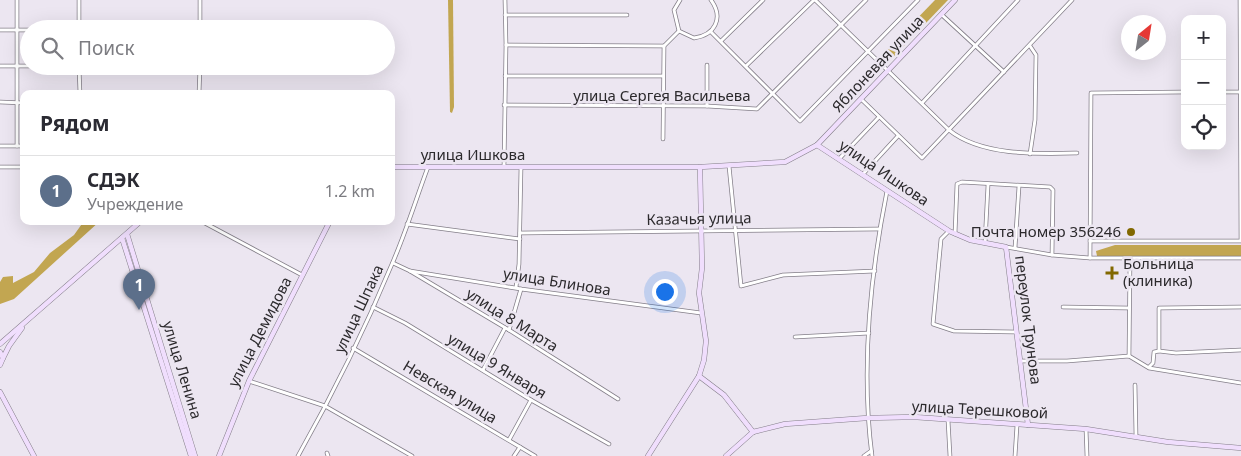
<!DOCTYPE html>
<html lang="ru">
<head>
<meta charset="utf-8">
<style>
  body { margin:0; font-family:"Noto Sans",sans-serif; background:#f2f2f3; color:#2b2b33 }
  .controls { position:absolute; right:15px; top:15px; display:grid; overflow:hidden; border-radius:10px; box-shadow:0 5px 20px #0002 }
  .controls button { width:45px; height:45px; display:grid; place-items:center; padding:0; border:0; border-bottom:1px solid #e1e1e2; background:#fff; color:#2b2b33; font:25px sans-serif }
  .compass { position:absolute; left:1121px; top:15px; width:45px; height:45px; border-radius:50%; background:#fff; box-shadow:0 5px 20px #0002; rotate:30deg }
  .you { position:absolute; left:664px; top:291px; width:18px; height:18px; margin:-12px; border:4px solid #fff; border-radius:50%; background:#1a73e8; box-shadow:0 0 0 8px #1a73e833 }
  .badge { display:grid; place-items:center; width:32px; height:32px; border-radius:50%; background:#0f766e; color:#fff; font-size:16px; font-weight:700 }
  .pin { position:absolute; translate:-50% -41px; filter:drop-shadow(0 1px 2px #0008) }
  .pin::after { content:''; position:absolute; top:26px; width:18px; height:15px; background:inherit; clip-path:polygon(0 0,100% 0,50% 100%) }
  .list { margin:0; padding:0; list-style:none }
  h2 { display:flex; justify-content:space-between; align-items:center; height:65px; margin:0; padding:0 20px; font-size:21px }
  h2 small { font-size:16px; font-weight:400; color:#7c7c81 }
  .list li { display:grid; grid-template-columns:32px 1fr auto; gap:15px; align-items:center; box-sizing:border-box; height:70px; padding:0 20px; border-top:1px solid #e1e1e2 }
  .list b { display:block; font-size:19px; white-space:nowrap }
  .list p { margin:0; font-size:16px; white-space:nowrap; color:#7c7c81 }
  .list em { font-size:16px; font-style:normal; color:#7c7c81 }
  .icon { flex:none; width:28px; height:28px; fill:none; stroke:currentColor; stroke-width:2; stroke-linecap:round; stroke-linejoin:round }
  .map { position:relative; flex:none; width:1241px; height:456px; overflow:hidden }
  .search { position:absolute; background:#fff; box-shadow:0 5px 20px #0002; left:20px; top:20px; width:375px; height:55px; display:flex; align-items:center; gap:12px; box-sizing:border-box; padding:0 18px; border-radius:28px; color:#7c7c81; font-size:19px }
  .panel { position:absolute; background:#fff; box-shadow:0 5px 20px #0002; left:20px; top:90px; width:375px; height:135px; border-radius:10px }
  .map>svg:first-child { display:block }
  .forest { fill:#c2a651 }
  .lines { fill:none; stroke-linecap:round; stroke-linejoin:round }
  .street-casing { stroke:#837e88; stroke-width:4.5 }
  .secondary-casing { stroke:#837e88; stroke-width:5.5 }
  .street { stroke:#fff; stroke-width:3 }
  .secondary { stroke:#f0defd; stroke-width:4.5 }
  .poi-dot { fill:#826800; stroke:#ece6f1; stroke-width:2 }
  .labels { text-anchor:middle; stroke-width:5; stroke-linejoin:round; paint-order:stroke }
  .street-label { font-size:15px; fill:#2c2a2d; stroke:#ece6f1 }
  .poi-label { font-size:15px; fill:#2c2a2d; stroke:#ece6f1; text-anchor:end }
</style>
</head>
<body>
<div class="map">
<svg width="1241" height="456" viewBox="0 0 1241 456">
  <rect width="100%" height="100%" fill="#ece6f1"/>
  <g class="forest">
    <polygon points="448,0 453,0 454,107 452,113 450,112"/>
    <polygon points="935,0 948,0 852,100 850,102 843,98 843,95"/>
    <polygon points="84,221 100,221 14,299 0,304 0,282 3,277 13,276 13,283 34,272 50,253 74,235"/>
    <polygon points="1115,245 1241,245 1241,256 1097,256 1096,251"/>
  </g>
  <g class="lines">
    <defs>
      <g id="street">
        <polyline points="79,0 79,29"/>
        <path d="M 680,0 L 674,10 L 679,31 L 694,38 C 715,35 724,18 711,0"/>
        <path d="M 815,0 L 949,130 C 981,156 1037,154 1077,153"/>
        <polyline points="505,15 627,15"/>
        <polyline points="942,15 1004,72"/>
        <polyline points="200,29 200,0"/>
        <polyline points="0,30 29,30"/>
        <polyline points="711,32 800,121 918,0"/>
        <polyline points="721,41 763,0"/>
        <polyline points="506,45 664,46"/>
        <polyline points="1030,46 1036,55 1035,120 1030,154"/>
        <polyline points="0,66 29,66"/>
        <polyline points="46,66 79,67"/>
        <polyline points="746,66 814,0"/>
        <polyline points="79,67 80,94"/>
        <polyline points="505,76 663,76"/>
        <polyline points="1222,92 1241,92"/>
        <polyline points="199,94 200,66"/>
        <polyline points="862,100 922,158 1072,0"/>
        <polyline points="0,102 24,103"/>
        <polyline points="922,103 1018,0"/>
        <polyline points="504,105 707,106 757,109 866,0"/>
        <polyline points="707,106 707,65"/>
        <polyline points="663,139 664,46 679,31"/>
        <polyline points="0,146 24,146"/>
        <polyline points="17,146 17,0"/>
        <polyline points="839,159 879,117"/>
        <polyline points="504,166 506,45 505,0"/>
        <polyline points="729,166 741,286 783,275 875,271"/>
        <polyline points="0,167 24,167"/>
        <polyline points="863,174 898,136"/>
        <polyline points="201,221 302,275"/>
        <polyline points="407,224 520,239"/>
        <polyline points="949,231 941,239 933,324 954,331 1016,332"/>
        <polyline points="520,233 879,229"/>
        <polyline points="955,234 957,184 962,182 1050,187 1053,190 1052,255"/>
        <polyline points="1090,241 1241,241 1240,0"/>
        <polyline points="985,243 988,185"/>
        <polyline points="1006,247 1052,255 1090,258 1241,258"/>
        <polyline points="1015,248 1019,186"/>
        <polyline points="1090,258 1091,93 1185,92"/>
        <polyline points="393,263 410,271 509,330 618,399"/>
        <polyline points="410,271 521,289 701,313"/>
        <polyline points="516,287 519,264 521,167"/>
        <polyline points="373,307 405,323 531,400 609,444"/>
        <polyline points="1063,307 1128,308"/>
        <polyline points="509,330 521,289"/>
        <polyline points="795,337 869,333"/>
        <polyline points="353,348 535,456"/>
        <polyline points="1159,351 1176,353 1241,350"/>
        <polyline points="1129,356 1130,260"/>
        <polyline points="1021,361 1067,361 1129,356 1149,368 1241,383"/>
        <polyline points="1149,367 1153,363 1154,352 1159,351 1159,308 1241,307"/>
        <polyline points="483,370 505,328"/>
        <polyline points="249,381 325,406 412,456"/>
        <polyline points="1135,385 1136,436"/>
        <polyline points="948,420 950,456"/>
        <polyline points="1086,429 1087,456"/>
        <polyline points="509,440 531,400"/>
        <polyline points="327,453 328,456"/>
        <path d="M 298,456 C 333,394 365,329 392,264 C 406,232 416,199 428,167"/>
        <polyline points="514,456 520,447"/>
        <polyline points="864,456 871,451"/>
        <path d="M 872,456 C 861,370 870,276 887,191"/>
        <polyline points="1015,456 1017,425"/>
      </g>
      <g id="secondary">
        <polyline points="817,145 949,231 970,240 1006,247 1028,425"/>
        <polyline points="391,167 700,167 785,162 817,145 955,0"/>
        <polyline points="127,234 195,456"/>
        <polyline points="122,238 191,456"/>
        <polyline points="0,344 141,221"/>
        <polyline points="0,352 3,358 0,365"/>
        <polyline points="3,358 9,346 22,328"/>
        <polyline points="699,376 724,395 753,432"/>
        <polyline points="0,392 34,456"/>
        <polyline points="219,456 249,381 330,221"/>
        <polyline points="648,456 699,376 704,360 706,341 699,293 702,268 700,167"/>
        <polyline points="726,456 753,432 785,424 867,418 914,417 1086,429 1168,442 1241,448"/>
      </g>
    </defs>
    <use href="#street" class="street-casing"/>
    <use href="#secondary" class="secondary-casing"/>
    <use href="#street" class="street"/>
    <use href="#secondary" class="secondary"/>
  </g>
  <g class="poi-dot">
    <circle cx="1131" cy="232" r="5"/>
    <path d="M1109.5 265.5h5v5h5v5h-5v5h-5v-5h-5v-5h5z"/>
  </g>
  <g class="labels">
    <g class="street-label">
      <text transform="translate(878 64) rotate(-47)" y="5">Яблоневая улица</text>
      <text x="662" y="101">улица Сергея Васильева</text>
      <text x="473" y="160">улица Ишкова</text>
      <text transform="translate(884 173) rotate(34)" y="5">улица Ишкова</text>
      <text transform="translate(699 219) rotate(-1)" y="5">Казачья улица</text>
      <text transform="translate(557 282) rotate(9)" y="5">улица Блинова</text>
      <text transform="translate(359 309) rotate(-65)" y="5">улица Шпака</text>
      <text transform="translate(512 320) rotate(32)" y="5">улица 8 Марта</text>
      <text transform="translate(1028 320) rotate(83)" y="5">переулок Трунова</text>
      <text transform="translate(260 332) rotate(-63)" y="5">улица Демидова</text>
      <text transform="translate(497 366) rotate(31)" y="5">улица 9 Января</text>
      <text transform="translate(182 370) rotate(73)" y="5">улица Ленина</text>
      <text transform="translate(450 392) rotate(31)" y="5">Невская улица</text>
      <text transform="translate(980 410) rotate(3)" y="5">улица Терешковой</text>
    </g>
    <g class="poi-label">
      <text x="1121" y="237">Почта номер 356246</text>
      <text x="1123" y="269" text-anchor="start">Больница<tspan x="1123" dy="17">(клиника)</tspan></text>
    </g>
  </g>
</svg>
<div class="controls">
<button>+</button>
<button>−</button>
<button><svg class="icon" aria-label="locate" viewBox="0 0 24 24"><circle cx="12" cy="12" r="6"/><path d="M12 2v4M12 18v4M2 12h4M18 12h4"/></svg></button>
</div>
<svg class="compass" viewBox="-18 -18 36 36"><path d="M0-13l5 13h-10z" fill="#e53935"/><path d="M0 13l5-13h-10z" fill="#7c7c81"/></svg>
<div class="you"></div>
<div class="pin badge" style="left:139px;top:310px;background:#5c6f8a">1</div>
<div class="search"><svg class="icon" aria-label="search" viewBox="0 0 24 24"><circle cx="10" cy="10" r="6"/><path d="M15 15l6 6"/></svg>Поиск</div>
<section class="panel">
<h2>Рядом<small></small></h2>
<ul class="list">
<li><span class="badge" style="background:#5c6f8a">1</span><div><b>СДЭК</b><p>Учреждение</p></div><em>1.2 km</em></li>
</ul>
</section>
</div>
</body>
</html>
